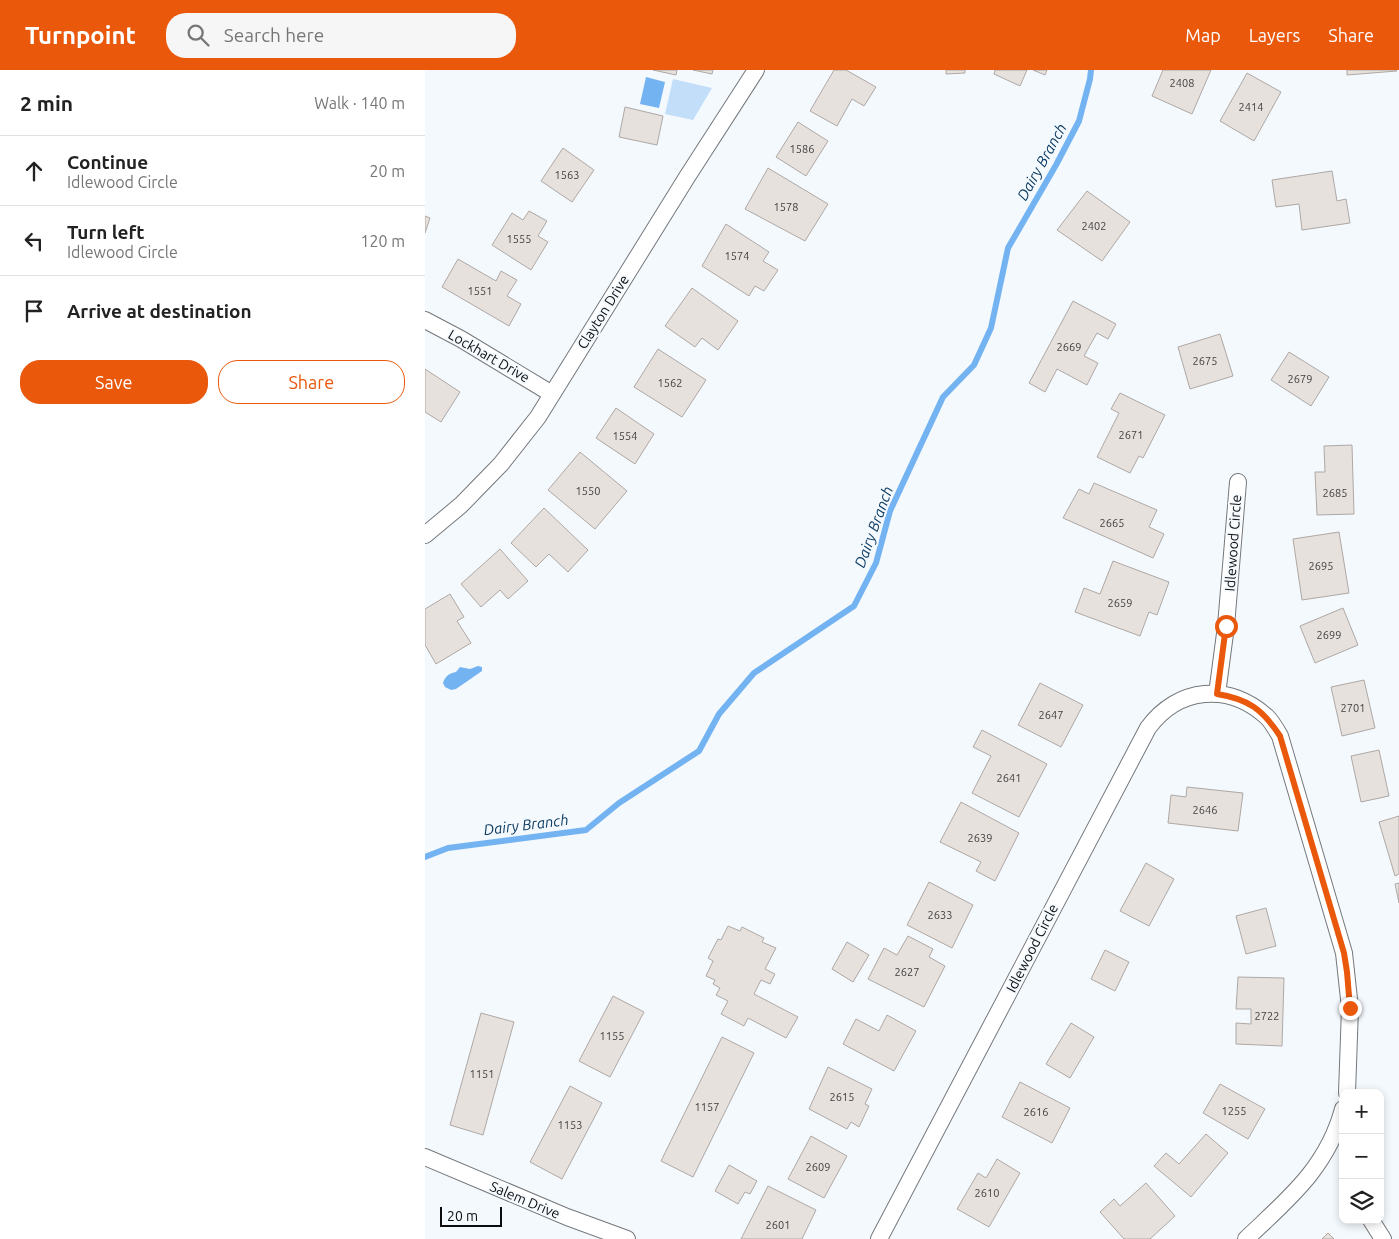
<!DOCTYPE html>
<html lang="en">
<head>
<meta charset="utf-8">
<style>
  body { margin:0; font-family:Ubuntu,sans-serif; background:#f6f6f6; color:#222 }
  .controls { position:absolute; right:15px; bottom:15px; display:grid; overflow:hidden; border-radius:10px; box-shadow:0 2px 8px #0003 }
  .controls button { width:45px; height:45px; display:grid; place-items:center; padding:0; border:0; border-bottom:1px solid #e0e0e0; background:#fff; color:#222; font:25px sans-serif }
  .scale { position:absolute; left:15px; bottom:12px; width:62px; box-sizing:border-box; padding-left:5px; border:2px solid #0a0c0d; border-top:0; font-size:14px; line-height:18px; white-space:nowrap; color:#0a0c0d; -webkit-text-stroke:4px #f4f9fe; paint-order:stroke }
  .stop { position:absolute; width:15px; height:15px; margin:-11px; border:4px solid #ea580c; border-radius:50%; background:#fff }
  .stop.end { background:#ea580c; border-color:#fff; box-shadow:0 1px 5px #0008 }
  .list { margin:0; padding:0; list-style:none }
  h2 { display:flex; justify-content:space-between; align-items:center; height:65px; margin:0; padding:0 20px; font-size:21px }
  h2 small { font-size:16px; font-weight:400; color:#767676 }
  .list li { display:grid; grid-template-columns:32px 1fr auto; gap:15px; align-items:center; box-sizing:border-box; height:70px; padding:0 20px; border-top:1px solid #e0e0e0 }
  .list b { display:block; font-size:19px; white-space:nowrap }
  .list p { margin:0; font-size:16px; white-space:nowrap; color:#767676 }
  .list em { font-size:16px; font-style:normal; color:#767676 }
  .actions { display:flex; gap:10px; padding:15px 20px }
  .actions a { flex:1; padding:11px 0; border:1px solid #ea580c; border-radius:20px; text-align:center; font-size:18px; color:#ea580c }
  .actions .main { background:#ea580c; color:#fff }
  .icon { flex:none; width:28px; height:28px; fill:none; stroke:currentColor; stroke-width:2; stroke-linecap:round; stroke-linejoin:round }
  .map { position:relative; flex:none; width:974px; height:1169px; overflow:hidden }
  header { display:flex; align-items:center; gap:30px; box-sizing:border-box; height:70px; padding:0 25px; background:#ea580c; color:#fff }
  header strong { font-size:24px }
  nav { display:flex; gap:28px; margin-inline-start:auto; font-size:18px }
  .search { width:350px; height:45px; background:#f6f6f6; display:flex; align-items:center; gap:12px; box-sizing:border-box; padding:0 18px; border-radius:20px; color:#767676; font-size:19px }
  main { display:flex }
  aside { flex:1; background:#fff }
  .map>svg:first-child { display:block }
  .green { fill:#c3def9 }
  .water { fill:#74b3f1 }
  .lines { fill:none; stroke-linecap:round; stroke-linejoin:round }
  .stream { stroke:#74b3f1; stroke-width:6 }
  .building { fill:#e7e1dd; stroke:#aea8a5 }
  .minor-casing { stroke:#74787c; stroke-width:18 }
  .minor { stroke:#fff; stroke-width:16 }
  .route { stroke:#ea580c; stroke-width:6 }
  .labels { text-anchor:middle; stroke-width:4; stroke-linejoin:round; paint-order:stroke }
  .number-label { font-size:11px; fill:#414141 }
  .street-label { font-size:14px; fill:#0a0c0d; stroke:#f4f9fe }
  .water-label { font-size:15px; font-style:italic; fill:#0c3b62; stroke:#f4f9fe }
</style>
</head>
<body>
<header>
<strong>Turnpoint</strong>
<div class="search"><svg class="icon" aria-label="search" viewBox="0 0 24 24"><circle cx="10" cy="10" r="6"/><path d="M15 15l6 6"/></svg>Search here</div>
<nav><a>Map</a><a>Layers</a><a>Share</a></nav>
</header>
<main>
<aside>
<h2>2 min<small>Walk · 140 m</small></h2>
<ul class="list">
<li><svg class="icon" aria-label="ahead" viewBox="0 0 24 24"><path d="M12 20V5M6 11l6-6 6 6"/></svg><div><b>Continue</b><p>Idlewood Circle</p></div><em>20 m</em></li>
<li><svg class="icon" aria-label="left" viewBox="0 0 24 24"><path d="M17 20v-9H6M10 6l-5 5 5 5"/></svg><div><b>Turn left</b><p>Idlewood Circle</p></div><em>120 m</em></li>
<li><svg class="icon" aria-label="arrive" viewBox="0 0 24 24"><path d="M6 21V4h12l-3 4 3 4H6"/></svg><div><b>Arrive at destination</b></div></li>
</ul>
<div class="actions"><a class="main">Save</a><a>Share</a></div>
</aside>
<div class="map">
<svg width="974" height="1169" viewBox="0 0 974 1169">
  <rect width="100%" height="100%" fill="#f4f9fe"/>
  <polygon class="green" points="248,9 287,18 268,50 240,44"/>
  <g class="water">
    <polygon points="221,7 240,12 234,38 215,34"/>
    <path d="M 53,596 L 57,597 L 57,601 L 31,619 L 26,620 L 20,617 L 18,613 C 20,606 25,603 31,602 L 35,597 L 45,599 Z"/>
  </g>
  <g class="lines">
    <polyline class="stream" points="0,787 23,778 161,760 194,733 274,681 294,644 329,603 429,536 451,493 465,441 518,327 549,295 566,258 583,178 631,95 654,51 665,9 666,0"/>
  </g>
  <g class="building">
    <polygon points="228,0 252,0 251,5"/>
    <polygon points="268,0 288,0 287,4"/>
    <polygon points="409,0 421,0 451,17 439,36 427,29 412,56 385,41"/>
    <polygon points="521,0 540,0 540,3 521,4"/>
    <polygon points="570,0 602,0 595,16 569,4"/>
    <polygon points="608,0 622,0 620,5"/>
    <polygon points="738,0 786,0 767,44 727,26"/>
    <polygon points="922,0 971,0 972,1 922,5"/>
    <polygon points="822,3 856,22 829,71 795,51"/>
    <polygon points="200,37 238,46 232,75 194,67"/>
    <polygon points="373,52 403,71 381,106 351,87"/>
    <polygon points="138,78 169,100 147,132 116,111"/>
    <polygon points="343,98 403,134 380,171 320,139"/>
    <polygon points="907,101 912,131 921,129 925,153 877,160 874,134 851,137 847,110"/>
    <polygon points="662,121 705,152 677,191 632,160"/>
    <polygon points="104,141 122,151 113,166 123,172 106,200 67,175 87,143 98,150"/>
    <polygon points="0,146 5,148 0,163"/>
    <polygon points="301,154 344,182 338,191 353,200 339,221 330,216 324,226 277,196"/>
    <polygon points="33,189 71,211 76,201 92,210 82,226 96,234 84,256 17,217"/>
    <polygon points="267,218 313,251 293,280 277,268 270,277 240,256"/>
    <polygon points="648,231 691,254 683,269 672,263 659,286 673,293 662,315 632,299 620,322 604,313"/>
    <polygon points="795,264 808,306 765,319 753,277"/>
    <polygon points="233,279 281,310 257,347 209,317"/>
    <polygon points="864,282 904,307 886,336 846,310"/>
    <polygon points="0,299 35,322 16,352 0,342"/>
    <polygon points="695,323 740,345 718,388 714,386 705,403 672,387 694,343 686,339"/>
    <polygon points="191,338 229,364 210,394 171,368"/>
    <polygon points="927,375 929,444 892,445 890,402 900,402 899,376"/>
    <polygon points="155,382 202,421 170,459 123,420"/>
    <polygon points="669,413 732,440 724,457 739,464 728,488 638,448 654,419 664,424"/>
    <polygon points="119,438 163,480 143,502 124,484 111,497 86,473"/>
    <polygon points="914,462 924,523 877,530 868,469"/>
    <polygon points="75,479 103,511 83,529 75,520 56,537 36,514"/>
    <polygon points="688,491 744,512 732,545 724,542 715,566 650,542 659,518 675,524"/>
    <polygon points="25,524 39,547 32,551 46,573 11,594 0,575 0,539"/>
    <polygon points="918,538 933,575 890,593 875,556"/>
    <polygon points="939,610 950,658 917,666 906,617"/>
    <polygon points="615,613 658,635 636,677 593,655"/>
    <polygon points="557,660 622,694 594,747 547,723 566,686 548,677"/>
    <polygon points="954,680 964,726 936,732 926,686"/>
    <polygon points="762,717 818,723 813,761 743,753 746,725 761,727"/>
    <polygon points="536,732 594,763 570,811 551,801 556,792 515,772"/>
    <polygon points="974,746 974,804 970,806 954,752"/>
    <polygon points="721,793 749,809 724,856 695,841"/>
    <polygon points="504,812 548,835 527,878 482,855"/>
    <polygon points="974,813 974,833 970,814"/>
    <polygon points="841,838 851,876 821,884 811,846"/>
    <polygon points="303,856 315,861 317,857 339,868 337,872 351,878 340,899 350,904 345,914 336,910 329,924 373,947 361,968 323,948 319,956 296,944 303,931 291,925 295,918 288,914 290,910 281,906 288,891 283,888 293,869 296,870"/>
    <polygon points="483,866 508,879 504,887 520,896 499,937 443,909 459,878 472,885"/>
    <polygon points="422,872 444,885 428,912 407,899"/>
    <polygon points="680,880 704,892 690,921 666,909"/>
    <polygon points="813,907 859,908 857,976 811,974 811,953 826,954 826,939 811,939"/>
    <polygon points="188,926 219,942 185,1007 154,991"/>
    <polygon points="56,943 89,952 58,1065 25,1055"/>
    <polygon points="462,945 491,961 469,1001 418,974 431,949 454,961"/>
    <polygon points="646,953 669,967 645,1008 621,994"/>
    <polygon points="297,967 329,983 268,1107 236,1091"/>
    <polygon points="403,997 447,1019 440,1034 444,1036 434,1057 426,1052 422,1059 384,1039"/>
    <polygon points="595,1012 645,1038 627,1073 577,1047"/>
    <polygon points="795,1014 840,1039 823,1069 778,1043"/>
    <polygon points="145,1016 177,1033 137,1109 105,1092"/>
    <polygon points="781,1064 803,1083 766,1127 729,1096 741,1083 754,1094"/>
    <polygon points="386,1066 422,1086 399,1128 363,1109"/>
    <polygon points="572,1089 595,1103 564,1157 532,1139 553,1103 561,1108"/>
    <polygon points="304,1095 332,1111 325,1124 320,1122 313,1134 290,1121"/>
    <polygon points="721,1113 750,1146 725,1169 699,1169 675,1142 689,1129 695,1136"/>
    <polygon points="343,1116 391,1140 377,1169 316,1169"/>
    <polygon points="903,1163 909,1169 897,1169"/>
  </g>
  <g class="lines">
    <defs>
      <g id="minor">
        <polyline points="0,250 36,269 127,324"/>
        <polyline points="0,465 36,435 76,394 113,347 262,107 331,0"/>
        <polyline points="792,624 801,556 813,412"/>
        <polyline points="0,1087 142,1147 202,1169"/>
        <polyline points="946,1150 958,1169"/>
        <path d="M 454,1169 L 723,658 C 753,617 804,612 842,647 C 847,652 851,659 855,666 L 919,883 L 925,938 L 922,1023"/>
        <path d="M 821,1169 C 863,1129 902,1098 918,1039"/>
      </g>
    </defs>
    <use href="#minor" class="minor-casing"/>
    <use href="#minor" class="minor"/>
  </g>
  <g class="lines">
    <path class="route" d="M 801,556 L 792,624 C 824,629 838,640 855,666 L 919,883 L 922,902 L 925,938"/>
  </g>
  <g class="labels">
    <g class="number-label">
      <text x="757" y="17">2408</text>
      <text x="826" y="41">2414</text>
      <text x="377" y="83">1586</text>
      <text x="142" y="109">1563</text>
      <text x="361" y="141">1578</text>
      <text x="669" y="160">2402</text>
      <text x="94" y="173">1555</text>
      <text x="312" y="190">1574</text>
      <text x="55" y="225">1551</text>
      <text x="644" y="281">2669</text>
      <text x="780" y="295">2675</text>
      <text x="875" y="313">2679</text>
      <text x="245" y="317">1562</text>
      <text x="706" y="369">2671</text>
      <text x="200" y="370">1554</text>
      <text x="163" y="425">1550</text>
      <text x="910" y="427">2685</text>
      <text x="687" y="457">2665</text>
      <text x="896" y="500">2695</text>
      <text x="695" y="537">2659</text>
      <text x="904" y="569">2699</text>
      <text x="928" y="642">2701</text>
      <text x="626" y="649">2647</text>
      <text x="584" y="712">2641</text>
      <text x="780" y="744">2646</text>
      <text x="555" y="772">2639</text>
      <text x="515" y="849">2633</text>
      <text x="482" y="906">2627</text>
      <text x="842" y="950">2722</text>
      <text x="187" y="970">1155</text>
      <text x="57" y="1008">1151</text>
      <text x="417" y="1031">2615</text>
      <text x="282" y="1041">1157</text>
      <text x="809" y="1045">1255</text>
      <text x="611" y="1046">2616</text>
      <text x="145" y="1059">1153</text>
      <text x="393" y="1101">2609</text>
      <text x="562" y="1127">2610</text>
      <text x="353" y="1159">2601</text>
    </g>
    <g class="street-label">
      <text transform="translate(178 242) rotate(-58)" y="5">Clayton Drive</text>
      <text transform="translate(64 286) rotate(30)" y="5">Lockhart Drive</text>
      <text transform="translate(808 473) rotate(-86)" y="5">Idlewood Circle</text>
      <text transform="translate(607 878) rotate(-63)" y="5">Idlewood Circle</text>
      <text transform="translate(100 1130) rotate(23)" y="5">Salem Drive</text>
    </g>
    <g class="water-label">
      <text transform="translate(617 92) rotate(-61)" y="5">Dairy Branch</text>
      <text transform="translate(449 457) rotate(-70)" y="5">Dairy Branch</text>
      <text transform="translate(101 755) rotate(-7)" y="5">Dairy Branch</text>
    </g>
  </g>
</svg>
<div class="controls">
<button>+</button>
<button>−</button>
<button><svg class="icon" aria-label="layers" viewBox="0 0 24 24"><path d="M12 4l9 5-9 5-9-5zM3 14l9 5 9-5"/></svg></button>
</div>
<div class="scale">20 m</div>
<div class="stop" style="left:801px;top:556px"></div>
<div class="stop end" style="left:925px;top:938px"></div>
</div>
</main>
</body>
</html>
